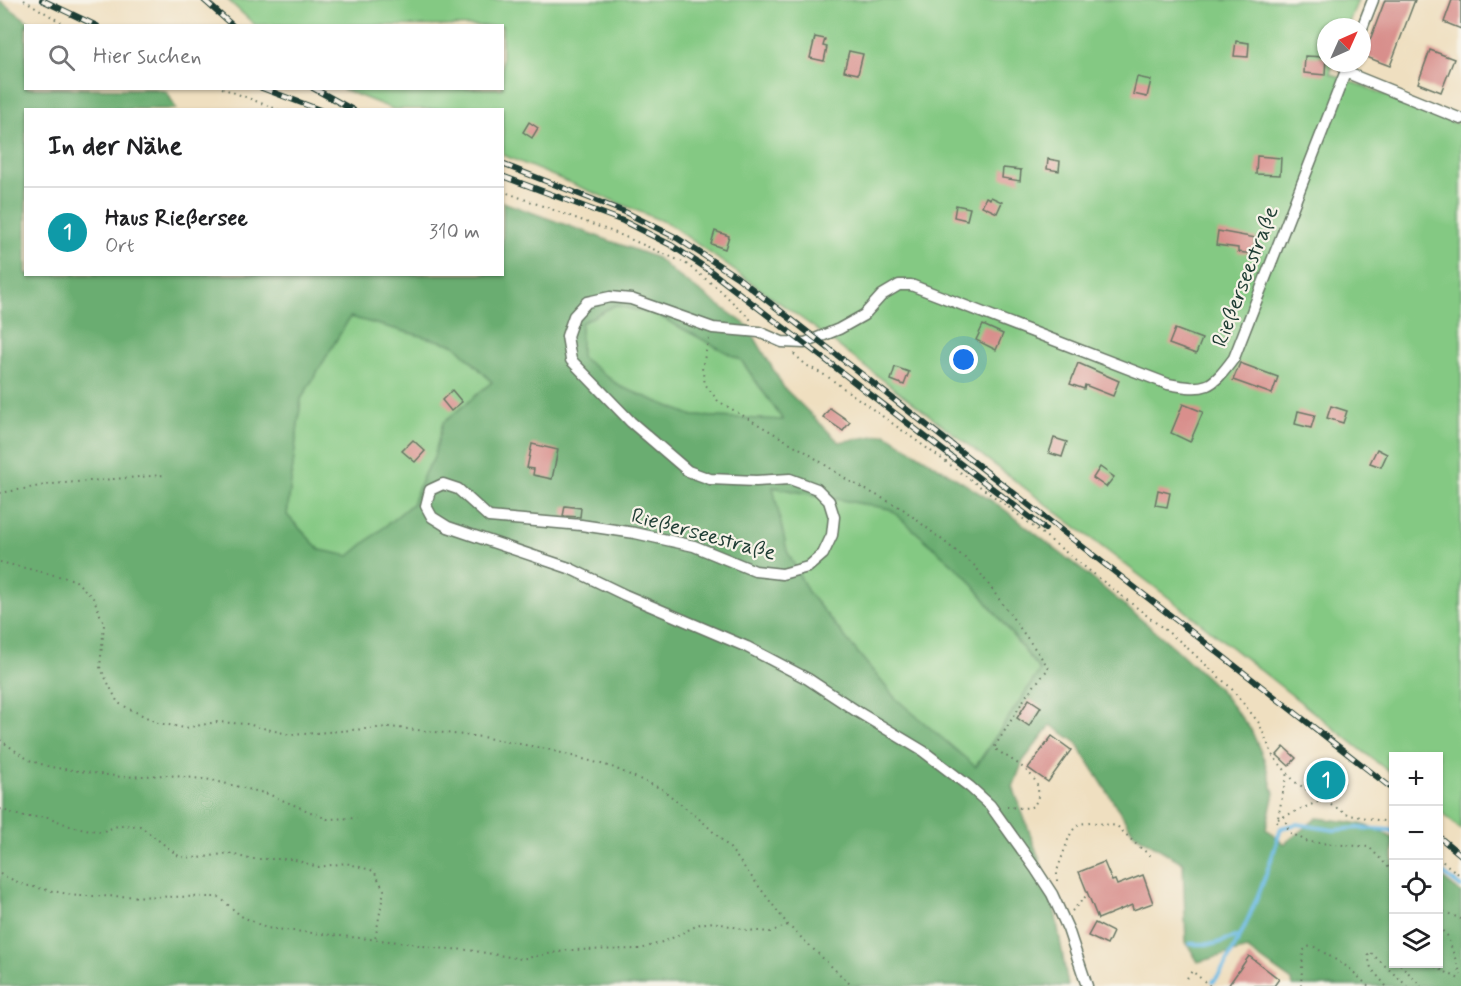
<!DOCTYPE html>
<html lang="de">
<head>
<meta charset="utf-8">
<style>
  body { margin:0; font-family:Mynerve,sans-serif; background:#f6f6f6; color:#202124 }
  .controls { position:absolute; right:18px; bottom:18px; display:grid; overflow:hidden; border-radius:0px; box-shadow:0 2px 4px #0004 }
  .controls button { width:54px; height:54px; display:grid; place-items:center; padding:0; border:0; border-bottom:2px solid #e0e0e0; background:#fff; color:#202124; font:30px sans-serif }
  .compass { position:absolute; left:1317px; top:18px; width:54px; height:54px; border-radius:50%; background:#fff; box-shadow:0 2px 4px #0004; rotate:45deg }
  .you { position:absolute; left:964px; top:360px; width:21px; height:21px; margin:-15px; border:4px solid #fff; border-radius:50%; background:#1a73e8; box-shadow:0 0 0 9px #1a73e833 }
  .badge { display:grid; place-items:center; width:39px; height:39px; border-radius:50%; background:#1a73e8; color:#fff; font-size:20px; font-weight:700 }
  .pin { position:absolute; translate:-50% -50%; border:3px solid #fff; box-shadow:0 2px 6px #0006 }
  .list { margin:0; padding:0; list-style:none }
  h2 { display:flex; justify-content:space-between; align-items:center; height:78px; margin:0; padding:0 24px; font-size:26px }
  h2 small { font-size:20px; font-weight:400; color:#757577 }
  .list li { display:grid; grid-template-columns:39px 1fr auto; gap:18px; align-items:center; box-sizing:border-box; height:90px; padding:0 24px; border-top:2px solid #e0e0e0 }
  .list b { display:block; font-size:22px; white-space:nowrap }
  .list p { margin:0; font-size:20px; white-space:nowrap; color:#757577 }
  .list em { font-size:20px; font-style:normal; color:#757577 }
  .icon { flex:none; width:33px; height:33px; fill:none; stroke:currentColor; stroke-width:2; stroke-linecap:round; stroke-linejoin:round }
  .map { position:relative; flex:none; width:1461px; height:986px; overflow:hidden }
  .search { position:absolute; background:#fff; box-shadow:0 2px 4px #0004; left:24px; top:24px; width:480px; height:66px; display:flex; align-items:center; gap:15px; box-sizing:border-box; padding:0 21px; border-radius:0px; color:#757577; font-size:22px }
  .panel { position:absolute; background:#fff; box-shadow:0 2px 4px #0004; left:24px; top:108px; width:480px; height:168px; border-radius:0px }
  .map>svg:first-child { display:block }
  .green { fill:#84c983; stroke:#52835c; stroke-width:1.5 }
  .forest { fill:#6bad71; stroke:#457552; stroke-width:1.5; fill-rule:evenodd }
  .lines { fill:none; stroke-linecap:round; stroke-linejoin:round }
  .stream { stroke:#6cbce7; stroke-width:4 }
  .building { fill:#d88f8c }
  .street-casing { stroke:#687665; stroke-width:13 }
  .path { stroke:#687665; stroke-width:2; stroke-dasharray:1.5 4.5; stroke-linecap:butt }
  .street { stroke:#fff; stroke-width:10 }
  .rail-casing { stroke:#1f3d34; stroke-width:6 }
  .rail { stroke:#f7f3e8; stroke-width:4; stroke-dasharray:11; stroke-linecap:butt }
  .labels { text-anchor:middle; stroke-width:4.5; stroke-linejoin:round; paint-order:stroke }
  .street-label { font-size:22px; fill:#1f3d34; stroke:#f7f3e8 }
</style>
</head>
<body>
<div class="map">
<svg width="1461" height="986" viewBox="0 0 1461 986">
  <rect width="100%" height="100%" fill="#f7f3e8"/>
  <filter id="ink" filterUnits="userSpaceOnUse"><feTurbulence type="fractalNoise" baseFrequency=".0167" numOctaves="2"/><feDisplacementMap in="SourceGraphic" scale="12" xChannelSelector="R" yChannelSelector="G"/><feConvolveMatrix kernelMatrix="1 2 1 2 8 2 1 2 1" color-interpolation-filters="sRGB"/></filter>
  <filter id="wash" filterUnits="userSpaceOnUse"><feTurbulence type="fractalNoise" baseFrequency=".008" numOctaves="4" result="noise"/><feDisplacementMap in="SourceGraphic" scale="24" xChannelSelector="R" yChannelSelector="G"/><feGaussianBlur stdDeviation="1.35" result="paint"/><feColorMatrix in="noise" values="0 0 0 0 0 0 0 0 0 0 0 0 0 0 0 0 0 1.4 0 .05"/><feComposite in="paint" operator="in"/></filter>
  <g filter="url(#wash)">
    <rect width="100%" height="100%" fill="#efdfc0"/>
    <g class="green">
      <polygon points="228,0 1358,0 1347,27 1326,27 1326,63 1333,63 1330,73 1461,125 1461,830 1439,810 1438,756 1394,756 1393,775 1164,594 812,326 669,224 503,155 502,110 393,109 342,89 502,88 502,26 255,25"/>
      <polygon points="615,305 657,315 741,360 783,420 693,416 621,387 580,357 581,323"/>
      <polygon points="350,317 455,345 492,382 443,423 433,460 425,472 412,504 349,556 320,550 287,515 301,399"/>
      <polygon points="772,487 890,509 967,577 1040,671 975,767 895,698 808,592 787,551"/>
    </g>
    <path class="forest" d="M 0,1 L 33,25 L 26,26 L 26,88 L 156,89 L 167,92 L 176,109 L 26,110 L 26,274 L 502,274 L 503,202 L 657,258 L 674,273 L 748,326 L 784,388 L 839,442 L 886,434 L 1000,506 L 1082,570 L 1174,647 L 1219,689 L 1251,730 L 1264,759 L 1274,793 L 1266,829 L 1284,844 L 1317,818 C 1342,821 1373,822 1393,839 L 1394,964 L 1438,964 L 1439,875 L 1461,893 L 1461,986 L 1293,986 L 1292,981 L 1247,949 L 1198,962 L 1186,942 L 1183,863 L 1134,834 L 1076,742 L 1051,725 L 1023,761 L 1013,787 L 1052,894 L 1068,986 L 0,986 ZM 615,305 L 657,315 L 741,360 L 783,420 L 693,416 L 621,387 L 581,357 L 581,323 ZM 350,317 L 455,345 L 492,382 L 443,423 L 433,460 L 425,472 L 412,504 L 349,556 L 320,550 L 287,515 L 301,399 ZM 773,487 L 890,509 L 967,577 L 1040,670 L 976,767 L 895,698 L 808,592 L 787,551 Z"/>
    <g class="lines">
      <g class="stream">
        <polyline points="1438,869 1461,887"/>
        <polyline points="1190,944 1214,944 1241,935"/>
        <path d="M 1213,982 C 1224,970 1230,956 1237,942 C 1257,903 1269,869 1281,828 L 1297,824 L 1334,830 L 1358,828 L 1390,830 L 1394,832"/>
      </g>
    </g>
    <g id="blocks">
      <g class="building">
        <polygon points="1385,0 1415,0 1390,66 1364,56"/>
        <polygon points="1452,0 1461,0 1461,29 1444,22"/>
        <polygon points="815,37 825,39 823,46 827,47 824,61 810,58"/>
        <polygon points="1236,41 1249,43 1248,57 1234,56"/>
        <polygon points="1430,50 1454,59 1441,92 1418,83"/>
        <polygon points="849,51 863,54 858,74 844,71"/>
        <polygon points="1305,56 1326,57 1325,75 1304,73"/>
        <polygon points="1137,77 1151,80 1147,97 1133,94"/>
        <polygon points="529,122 538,128 532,138 523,132"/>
        <polygon points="1257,156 1281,158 1280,175 1256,174"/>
        <polygon points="1048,159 1060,161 1059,171 1047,169"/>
        <polygon points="1003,168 1021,170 1020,181 1002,178"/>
        <polygon points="986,197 990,199 991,197 1002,202 997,213 982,206"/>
        <polygon points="956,205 970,208 967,220 954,217"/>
        <polygon points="715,231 729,236 725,249 711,244"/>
        <polygon points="1218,231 1256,238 1253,254 1238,252 1238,248 1216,245"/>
        <polygon points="983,325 1003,334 996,350 976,340"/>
        <polygon points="1175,329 1202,339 1196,354 1169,344"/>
        <polygon points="1078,363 1119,381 1113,396 1085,385 1084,389 1070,384"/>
        <polygon points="1240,363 1278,377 1272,394 1233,380"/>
        <polygon points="895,367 909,372 904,385 891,380"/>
        <polygon points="452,390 462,402 451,411 442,400"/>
        <polygon points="1183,404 1203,412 1190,442 1171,433"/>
        <polygon points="1331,406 1347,411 1343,423 1327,418"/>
        <polygon points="830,408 850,422 843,431 823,417"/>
        <polygon points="1298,411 1315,415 1311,428 1295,424"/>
        <polygon points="1054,438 1067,442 1062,457 1049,453"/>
        <polygon points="413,440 425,451 415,462 402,451"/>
        <polygon points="532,444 558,450 552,479 533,475 534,469 527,468"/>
        <polygon points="1377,449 1387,454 1381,467 1370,463"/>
        <polygon points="1100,467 1114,477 1106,487 1093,478"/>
        <polygon points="1158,490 1170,493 1167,507 1155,505"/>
        <polygon points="565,506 581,508 580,517 563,516"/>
        <polygon points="1029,699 1041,707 1029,726 1017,718"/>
        <polygon points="1052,736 1071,750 1048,782 1028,768"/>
        <polygon points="1284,747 1296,758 1289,766 1277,755"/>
        <polygon points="1320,763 1344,783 1332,797 1309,777"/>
        <polygon points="1104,862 1112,881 1115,880 1117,885 1143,875 1153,903 1133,910 1132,905 1098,919 1079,872"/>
        <polygon points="1095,923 1113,932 1107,945 1088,936"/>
        <polygon points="1249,956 1279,979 1274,986 1228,986"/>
      </g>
    </g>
  </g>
  <g filter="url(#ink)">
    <use href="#blocks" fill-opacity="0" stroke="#687665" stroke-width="1.5"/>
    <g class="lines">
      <defs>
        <g id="street">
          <polyline points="1362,28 1373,0"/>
          <polyline points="1345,72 1461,119"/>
          <path d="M 1087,986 L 1068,929 L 1052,894 L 1035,868 L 990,805 L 970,787 L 923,751 L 858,712 L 808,679 L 747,647 L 625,595 L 569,568 L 448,527 L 432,517 L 426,506 L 430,490 L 443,484 L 458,489 L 489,517 L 581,525 L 635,533 L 694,546 L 755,571 L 782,574 L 808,567 L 823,554 L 832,535 L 834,517 L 829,501 L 817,489 L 790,479 L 756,481 L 710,479 L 688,471 L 631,422 L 571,360 L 567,336 L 574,316 L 587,302 L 610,297 L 631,299 L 713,328 L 759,332 L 782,342 L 805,343 L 839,329 L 864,315 L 882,295 L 899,285 L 911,285 L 1168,384 C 1206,391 1211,389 1234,358 L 1349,63"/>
        </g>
      </defs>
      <use href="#street" class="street-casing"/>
      <g class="path">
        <polyline points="24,0 67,26"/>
        <polyline points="222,88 279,110"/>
        <polyline points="502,191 616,233 685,263 720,290 752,321"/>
        <path d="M 709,339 L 702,368 L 705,384 L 718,401 L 806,452 L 849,481 L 903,509 L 975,566 L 1049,668 L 1028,693 L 994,748 C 1010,760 1041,773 1038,795 C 1038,800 1035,805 1031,807 C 1024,809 1014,807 1007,807"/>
        <polyline points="794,354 806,365 828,377 1003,503 1182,643 1231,688 1259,723 1273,756 1295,782 1331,805 1350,815 1394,823"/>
        <polyline points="0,493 52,484 164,475"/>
        <polyline points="0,562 75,580 94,599 104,625 100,667 118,703 158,723 185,728 217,722 247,724 291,735 389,727 482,737 547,749 612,767 662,789 703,822 729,847 788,925 852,986"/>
        <polyline points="0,740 29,760 50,767 122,777 167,775 211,780 268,794 327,819 357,818"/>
        <polyline points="0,809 24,817 48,817 70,826 101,832 120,825 140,826 180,857 199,858 228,853 249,859 292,859 318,867 346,863 374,871 384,890 375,940"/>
        <polyline points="1284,816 1289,832 1308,842 1369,847 1394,873"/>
        <polyline points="1278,819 1322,800"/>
        <polyline points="1277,823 1287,772"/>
        <polyline points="1438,858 1461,876"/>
        <polyline points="0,874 24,885 77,896 219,897 241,916 266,928 407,943 434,948 468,950 521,959 569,950 641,949 668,940 700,924 713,922 747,930 770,932 788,925"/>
        <polyline points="1057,881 1057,871 1069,837 1073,830 1080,824 1090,822 1117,826 1138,846 1151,856"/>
        <polyline points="1438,909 1461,919"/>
        <polyline points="1072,911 1086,896"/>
        <polyline points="1438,927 1447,935 1461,975"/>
        <polyline points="1394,939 1390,940 1394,946"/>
        <polyline points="1400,964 1421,986"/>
        <polyline points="1430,964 1461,980"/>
        <polyline points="1187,978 1192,971 1210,986"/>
        <polyline points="1301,986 1303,951 1307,947 1313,946 1349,968 1368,986"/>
        <polyline points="1386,986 1371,968 1368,956 1370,952 1407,986"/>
      </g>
      <use href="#street" class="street"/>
      <defs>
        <g id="rail">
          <polyline points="42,0 97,26"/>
          <polyline points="204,0 233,26"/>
          <polyline points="262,88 320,110"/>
          <polyline points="313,88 353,110"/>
          <polyline points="502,164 625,212 677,238 737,277 1394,790"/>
          <polyline points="502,176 623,221 671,245 709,270 1045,529"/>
          <polyline points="1438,836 1461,855"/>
        </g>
      </defs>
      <use href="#rail" class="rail-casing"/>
      <use href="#rail" class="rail"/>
    </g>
  </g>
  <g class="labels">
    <g class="street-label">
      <text transform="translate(1244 276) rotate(-69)" y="8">Rießerseestraße</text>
      <text transform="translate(704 533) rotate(15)" y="8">Rießerseestraße</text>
    </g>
  </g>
</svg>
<div class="controls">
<button>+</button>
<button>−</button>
<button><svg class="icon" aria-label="locate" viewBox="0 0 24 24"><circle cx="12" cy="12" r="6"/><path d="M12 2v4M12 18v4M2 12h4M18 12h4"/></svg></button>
<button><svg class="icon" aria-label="layers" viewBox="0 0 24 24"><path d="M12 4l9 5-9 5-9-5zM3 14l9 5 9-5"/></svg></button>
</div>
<svg class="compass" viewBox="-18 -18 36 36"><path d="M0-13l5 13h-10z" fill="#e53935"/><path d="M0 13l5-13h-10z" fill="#757577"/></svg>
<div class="you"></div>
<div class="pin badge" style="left:1326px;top:780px;background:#0f9aa8">1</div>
<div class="search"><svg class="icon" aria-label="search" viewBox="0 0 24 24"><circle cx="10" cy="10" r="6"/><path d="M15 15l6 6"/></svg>Hier suchen</div>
<section class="panel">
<h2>In der Nähe<small></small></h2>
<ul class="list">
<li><span class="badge" style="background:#0f9aa8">1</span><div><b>Haus Rießersee</b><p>Ort</p></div><em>310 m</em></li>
</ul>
</section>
</div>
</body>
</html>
